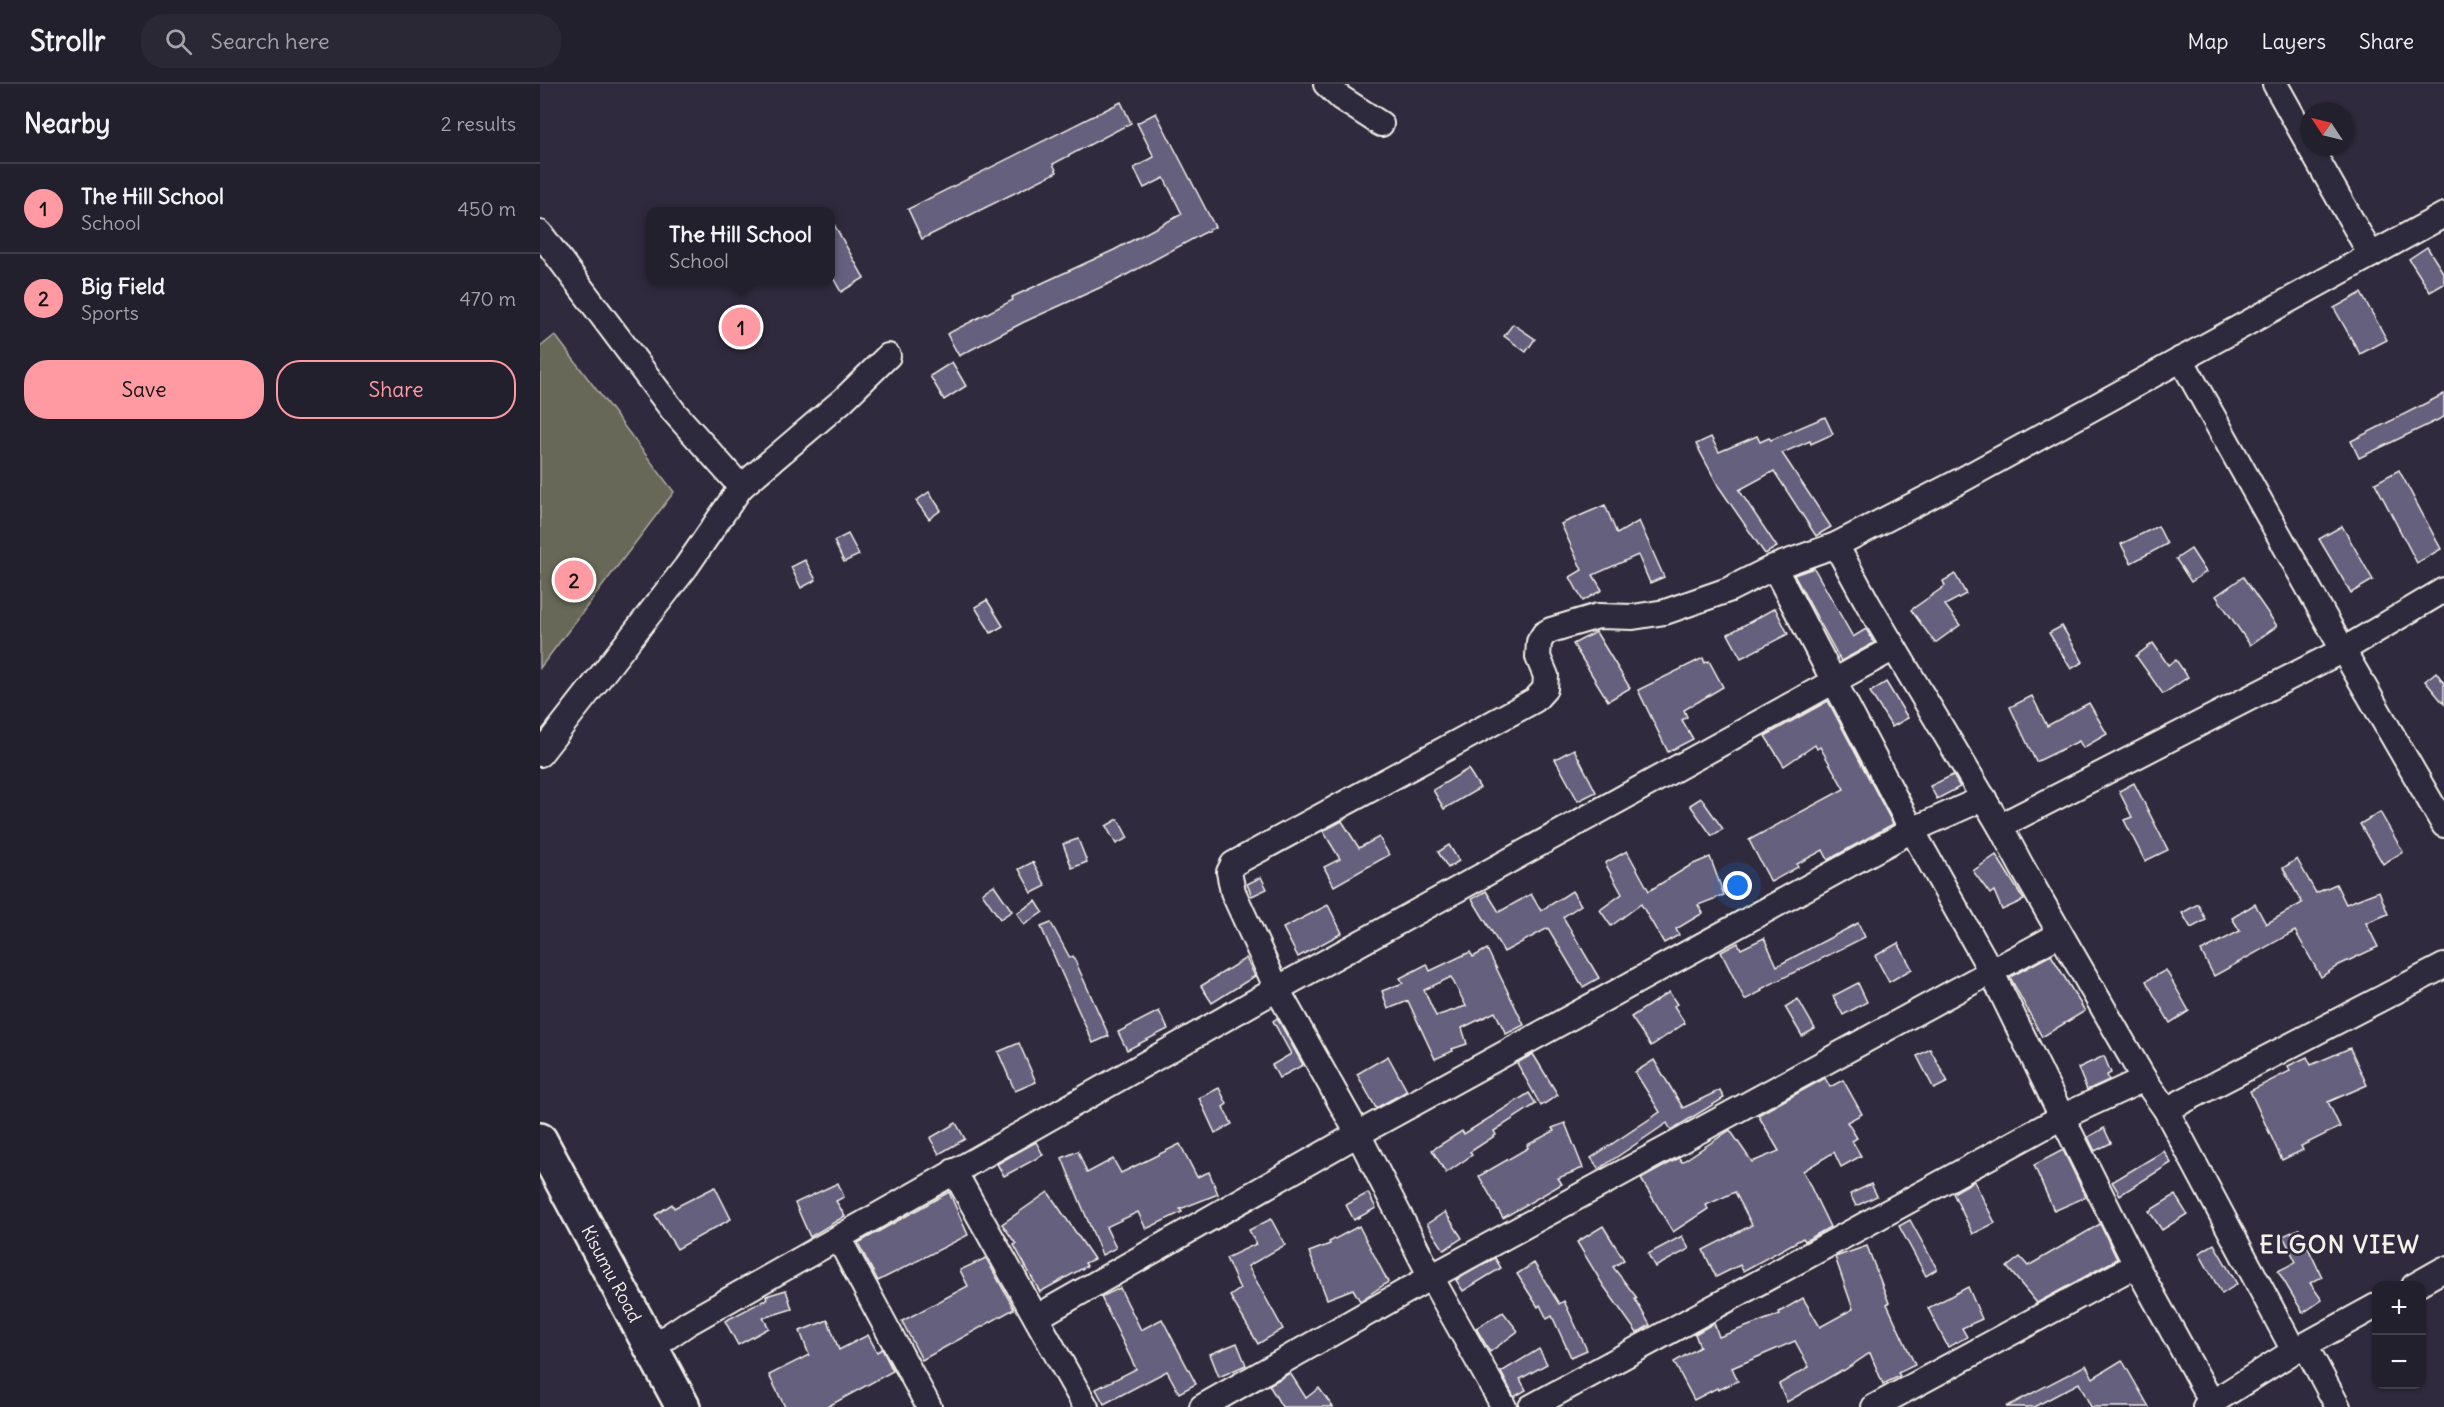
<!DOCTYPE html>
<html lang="en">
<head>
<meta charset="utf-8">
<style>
  body { margin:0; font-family:Delius,sans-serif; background:#2b2836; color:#f1f3f6 }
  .controls { position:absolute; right:18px; bottom:18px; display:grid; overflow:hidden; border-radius:12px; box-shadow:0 2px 4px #0004 }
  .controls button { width:54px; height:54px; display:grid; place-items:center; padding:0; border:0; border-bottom:2px solid #403e4a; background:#23202e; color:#f1f3f6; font:30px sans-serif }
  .compass { position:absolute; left:1760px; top:18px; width:54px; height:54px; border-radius:50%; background:#23202e; box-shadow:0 2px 4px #0004; rotate:305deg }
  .you { position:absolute; left:1198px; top:802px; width:21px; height:21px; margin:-15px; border:4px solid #fff; border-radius:50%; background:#1a73e8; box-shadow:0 0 0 9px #1a73e833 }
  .badge { display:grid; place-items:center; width:39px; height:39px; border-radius:50%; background:#ff9aa2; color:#111; font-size:20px; font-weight:700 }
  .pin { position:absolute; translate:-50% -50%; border:3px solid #fff; box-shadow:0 2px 6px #0006 }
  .popup { position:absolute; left:106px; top:123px; width:189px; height:78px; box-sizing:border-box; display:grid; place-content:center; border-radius:12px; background:#23202e; filter:drop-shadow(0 2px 4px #0005); font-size:20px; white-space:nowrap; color:#a3a3aa }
  .popup b { font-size:22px; color:#f1f3f6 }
  .popup::after { content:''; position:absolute; left:50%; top:100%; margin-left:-12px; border:12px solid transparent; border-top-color:#23202e }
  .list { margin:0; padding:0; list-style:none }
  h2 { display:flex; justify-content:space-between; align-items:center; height:78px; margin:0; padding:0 24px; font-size:26px }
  h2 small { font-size:20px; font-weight:400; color:#a3a3aa }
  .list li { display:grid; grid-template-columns:39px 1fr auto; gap:18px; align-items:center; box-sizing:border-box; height:90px; padding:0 24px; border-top:2px solid #403e4a }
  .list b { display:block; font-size:22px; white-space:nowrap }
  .list p { margin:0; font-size:20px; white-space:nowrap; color:#a3a3aa }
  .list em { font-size:20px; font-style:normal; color:#a3a3aa }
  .actions { display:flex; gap:12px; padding:18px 24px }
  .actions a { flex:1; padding:14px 0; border:2px solid #ff9aa2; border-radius:24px; text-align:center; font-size:21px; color:#ff9aa2 }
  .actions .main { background:#ff9aa2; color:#111 }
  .icon { flex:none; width:33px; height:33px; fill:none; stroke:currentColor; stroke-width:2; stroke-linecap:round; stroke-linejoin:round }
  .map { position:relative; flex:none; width:1904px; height:1323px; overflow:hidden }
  header { display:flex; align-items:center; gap:36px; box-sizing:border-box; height:84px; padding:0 30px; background:#23202e; border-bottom:2px solid #403e4a }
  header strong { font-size:28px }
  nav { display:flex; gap:33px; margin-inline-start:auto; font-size:21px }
  .search { width:420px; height:54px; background:#2b2836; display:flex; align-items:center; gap:15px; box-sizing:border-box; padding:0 21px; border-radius:24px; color:#a3a3aa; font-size:22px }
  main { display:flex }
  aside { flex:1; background:#23202e }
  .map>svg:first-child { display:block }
  .green { fill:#676759; stroke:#aeaca0; stroke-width:1.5 }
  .building { fill:#65607e; stroke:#f4f1e8; stroke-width:1.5; fill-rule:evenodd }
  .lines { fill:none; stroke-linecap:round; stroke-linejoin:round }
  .minor-casing { stroke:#f4f1e8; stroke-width:28 }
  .highway-casing { stroke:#f4f1e8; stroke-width:38 }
  .minor { stroke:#2f2a3d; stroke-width:24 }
  .highway { stroke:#2f2a3d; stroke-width:33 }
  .labels { text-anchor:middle; stroke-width:5; stroke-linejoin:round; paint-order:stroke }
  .street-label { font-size:18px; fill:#f4f1e8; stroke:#2f2a3d }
  .district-label { font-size:24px; font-weight:bold; letter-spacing:1.5px; fill:#f4f1e8; stroke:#2f2a3d }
</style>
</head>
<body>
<header>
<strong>Strollr</strong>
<div class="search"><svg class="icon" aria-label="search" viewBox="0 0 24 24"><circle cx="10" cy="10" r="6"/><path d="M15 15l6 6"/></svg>Search here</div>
<nav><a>Map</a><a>Layers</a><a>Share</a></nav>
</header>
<main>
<aside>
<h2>Nearby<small>2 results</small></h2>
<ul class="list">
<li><span class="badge">1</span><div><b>The Hill School</b><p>School</p></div><em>450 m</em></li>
<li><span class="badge">2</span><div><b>Big Field</b><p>Sports</p></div><em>470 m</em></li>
</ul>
<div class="actions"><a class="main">Save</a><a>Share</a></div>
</aside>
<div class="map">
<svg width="1904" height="1323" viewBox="0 0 1904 1323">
  <rect width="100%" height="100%" fill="#2f2a3d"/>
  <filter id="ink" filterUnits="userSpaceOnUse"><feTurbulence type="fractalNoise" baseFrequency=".0167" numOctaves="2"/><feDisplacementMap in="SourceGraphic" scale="12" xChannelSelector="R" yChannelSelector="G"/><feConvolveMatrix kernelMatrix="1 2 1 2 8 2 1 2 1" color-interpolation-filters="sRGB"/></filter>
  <g filter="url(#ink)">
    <polygon class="green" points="15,251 134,408 0,584 0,263"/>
    <g class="building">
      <polygon points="581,18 591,39 513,80 517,88 382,155 368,125"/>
      <polygon points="616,29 675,143 577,196 484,238 419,272 407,250 473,216 472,213 574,166 642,130 624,94 604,104 594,84 614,73 597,39"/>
      <polygon points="291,135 324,194 301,208 291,190"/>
      <polygon points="1887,163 1904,190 1904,200 1890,208 1869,175"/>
      <polygon points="1821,209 1847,256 1820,270 1794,224"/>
      <polygon points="973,240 995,255 986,268 964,252"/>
      <polygon points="412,278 426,302 404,316 390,292"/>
      <polygon points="1904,310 1904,333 1819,374 1811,357"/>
      <polygon points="1285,333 1293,350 1271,360 1270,357 1242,369 1291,443 1276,452 1234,387 1199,406 1237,463 1225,470 1179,403 1156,360 1171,353 1179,368 1217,352 1220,358 1229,354 1231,356"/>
      <polygon points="1859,386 1901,465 1877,479 1835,399"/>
      <polygon points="389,408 401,426 389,435 376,417"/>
      <polygon points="1065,421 1077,450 1099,437 1124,493 1110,499 1098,471 1053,491 1062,506 1043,517 1030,493 1042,486 1021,440"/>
      <polygon points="1618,442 1627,460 1591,479 1581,460"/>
      <polygon points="1802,442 1833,496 1811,509 1779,455"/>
      <polygon points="308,450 319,471 304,478 294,457"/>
      <polygon points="1651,465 1666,488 1651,498 1636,475"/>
      <polygon points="265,476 276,496 261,504 251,483"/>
      <polygon points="1274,484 1313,553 1326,545 1334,559 1301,577 1254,491"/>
      <polygon points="1415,490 1426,510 1405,521 1420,541 1395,559 1371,526 1405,502 1403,497"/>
      <polygon points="1703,493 1737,542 1710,561 1676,512"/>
      <polygon points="447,516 463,542 451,549 435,523"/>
      <polygon points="1235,524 1248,550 1201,574 1188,550"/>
      <polygon points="1522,542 1543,578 1531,585 1509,549"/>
      <polygon points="1056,548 1090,604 1068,617 1033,560"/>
      <polygon points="1613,559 1628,581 1636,576 1648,593 1623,610 1596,572"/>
      <polygon points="1163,574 1165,579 1169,577 1183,603 1144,626 1147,633 1142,636 1153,655 1128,668 1098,606"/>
      <polygon points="1896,588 1904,599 1904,620 1885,597"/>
      <polygon points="1346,598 1368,634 1352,643 1330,608"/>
      <polygon points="1492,612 1507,642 1549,619 1567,650 1543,664 1539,657 1496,678 1470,623"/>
      <polygon points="1288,617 1353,740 1288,776 1283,766 1257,780 1258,783 1231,798 1209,756 1304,705 1280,663 1277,665 1275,661 1244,682 1225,652"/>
      <polygon points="1034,665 1056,708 1038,717 1015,675"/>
      <polygon points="928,685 940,704 904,725 893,706"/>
      <polygon points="1413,691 1420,703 1397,715 1390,702"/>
      <polygon points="1594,699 1628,766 1605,777 1584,736 1592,733 1579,707"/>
      <polygon points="1161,714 1183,745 1172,752 1150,721"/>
      <polygon points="1840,728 1863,768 1843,780 1820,740"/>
      <polygon points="578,735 588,754 576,760 566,742"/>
      <polygon points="802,737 819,764 839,753 849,771 794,802 784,783 800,775 783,747"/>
      <polygon points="538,755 547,778 532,784 523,760"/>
      <polygon points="909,761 919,777 908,784 898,768"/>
      <polygon points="1087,767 1109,807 1151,781 1170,773 1184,811 1158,821 1163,829 1136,845 1139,851 1124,859 1101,820 1071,842 1060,826 1082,810 1065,779"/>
      <polygon points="1456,771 1484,816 1462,826 1454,807 1450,810 1433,787"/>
      <polygon points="1757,775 1776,809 1796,800 1806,820 1839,807 1848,830 1826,839 1838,863 1799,881 1781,893 1755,847 1674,892 1661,867 1700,847 1692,834 1715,820 1726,840 1762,819 1743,784"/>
      <polygon points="493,778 506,802 492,809 479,785"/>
      <polygon points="721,793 727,805 712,812 707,800"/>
      <polygon points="454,801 472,827 460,835 442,809"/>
      <polygon points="946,807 959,828 991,810 1001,827 1032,807 1041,821 1023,833 1059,894 1043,903 1008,844 964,868 932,815"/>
      <polygon points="496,817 503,828 484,841 477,829"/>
      <polygon points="1658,820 1666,836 1651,844 1642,829"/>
      <polygon points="788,821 802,849 758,873 743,844"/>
      <polygon points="511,839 530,874 533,872 569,952 553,959 501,843"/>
      <polygon points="1318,839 1325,853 1221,905 1222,907 1205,916 1181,868 1198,859 1201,865 1224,854 1237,882"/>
      <polygon points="1358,859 1372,885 1349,898 1335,872"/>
      <path d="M 947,865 L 984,941 L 966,950 L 955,928 L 922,944 L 927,960 L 912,965 L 913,967 L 895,975 L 868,917 L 848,925 L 842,907 L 863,899 L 860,894 L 887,880 L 890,887 L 930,868 L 933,873 ZM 911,893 L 926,922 L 896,932 L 884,906 Z"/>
      <polygon points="1511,871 1545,927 1502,953 1470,893"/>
      <polygon points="706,874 715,892 672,919 661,902"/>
      <polygon points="1626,886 1649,927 1630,939 1606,897"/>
      <polygon points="1318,899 1327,918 1303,931 1293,912"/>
      <polygon points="1129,908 1137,920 1134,922 1145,939 1111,962 1091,933"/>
      <polygon points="1258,915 1275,945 1262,952 1245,923"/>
      <polygon points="619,927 628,945 587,966 578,948"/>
      <polygon points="737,934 763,981 739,994 732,981 751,970 733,937"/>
      <polygon points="479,959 496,998 475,1007 458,968"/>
      <polygon points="1810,964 1827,1001 1788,1018 1800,1043 1761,1062 1763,1066 1742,1076 1710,1007 1750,987 1748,982 1767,973 1771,981"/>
      <polygon points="1390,965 1408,998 1394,1005 1377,972"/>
      <polygon points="993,970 1018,1011 1001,1022 977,979"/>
      <polygon points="848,972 867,1007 836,1024 817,990"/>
      <polygon points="1564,972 1571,989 1567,991 1569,996 1547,1006 1538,984"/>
      <polygon points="1114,976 1143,1024 1180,1006 1184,1014 1131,1046 1127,1039 1059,1085 1051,1074 1120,1028 1095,988"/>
      <polygon points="1285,994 1290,1003 1303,996 1322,1030 1307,1038 1317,1054 1312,1057 1321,1072 1301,1083 1294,1068 1263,1087 1290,1143 1265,1157 1263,1154 1203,1187 1200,1181 1176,1193 1163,1166 1212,1141 1195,1108 1166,1121 1168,1125 1133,1148 1101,1095 1139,1074 1142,1078 1190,1046 1212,1078 1239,1067 1218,1031"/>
      <polygon points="679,1004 687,1020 683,1023 692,1040 675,1049 659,1014"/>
      <polygon points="989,1009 996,1020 954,1047 956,1051 930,1068 932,1071 906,1089 892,1066 922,1047 924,1050"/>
      <polygon points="416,1039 425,1055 399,1070 390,1054"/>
      <polygon points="1025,1039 1043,1084 1018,1094 1022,1100 963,1134 939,1092 988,1064 987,1061 1014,1047 1012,1044"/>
      <polygon points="1564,1044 1571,1059 1555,1067 1548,1053"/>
      <polygon points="496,1058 503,1071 464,1092 457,1080"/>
      <polygon points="640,1060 657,1093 669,1088 678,1110 640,1125 642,1128 606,1145 598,1128 566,1143 576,1164 562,1171 522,1074 538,1067 547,1089 573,1075 581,1089"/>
      <polygon points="1523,1066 1546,1113 1514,1127 1494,1081"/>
      <polygon points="1624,1067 1631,1079 1580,1111 1572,1098"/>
      <polygon points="1434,1097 1455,1139 1433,1150 1413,1109"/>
      <polygon points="298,1099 304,1113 296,1117 305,1132 270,1153 255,1119"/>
      <polygon points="1331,1100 1337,1112 1316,1122 1310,1110"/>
      <polygon points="175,1103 191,1135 137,1165 115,1131 132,1120 134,1124"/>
      <polygon points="409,1108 428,1151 338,1197 318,1159"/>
      <polygon points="508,1108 554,1175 545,1179 547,1182 500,1208 474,1161 476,1160 462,1140"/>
      <polygon points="828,1109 836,1124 814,1136 806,1121"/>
      <polygon points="1635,1111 1647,1130 1622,1146 1609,1127"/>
      <polygon points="905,1128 922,1154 904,1166 887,1140"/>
      <polygon points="731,1135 745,1161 708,1182 743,1245 718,1260 690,1212 700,1205 686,1174 716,1160 709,1146"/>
      <polygon points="1370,1136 1397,1185 1386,1192 1359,1142"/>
      <polygon points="1560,1140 1577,1175 1497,1219 1467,1183 1480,1173 1488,1182"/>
      <polygon points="819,1142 848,1198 820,1217 813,1205 787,1215 769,1168 790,1160 789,1158"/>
      <polygon points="1063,1142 1084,1176 1073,1183 1097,1214 1095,1215 1110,1241 1097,1249 1063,1201 1037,1158"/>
      <polygon points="1759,1145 1782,1193 1770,1199 1782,1216 1763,1229 1738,1187 1756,1178 1743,1152"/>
      <polygon points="1142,1152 1149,1165 1115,1183 1108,1170"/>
      <polygon points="1674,1160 1697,1200 1682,1210 1659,1169"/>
      <polygon points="1327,1162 1349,1219 1347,1220 1375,1281 1358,1289 1360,1292 1343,1300 1330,1269 1303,1287 1302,1286 1247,1318 1239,1300 1269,1283 1255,1257 1192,1284 1198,1297 1178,1306 1177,1304 1154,1316 1134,1278 1160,1263 1155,1250 1174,1239 1179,1253 1240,1230 1239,1228 1263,1214 1280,1243 1313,1225 1295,1173"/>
      <polygon points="446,1174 474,1225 382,1276 362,1237 428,1202 420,1186"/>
      <polygon points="955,1174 961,1184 923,1207 916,1196"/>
      <polygon points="994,1179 1019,1220 1024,1217 1047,1266 1031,1273 1012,1232 1007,1235 1000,1221 998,1223 977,1190"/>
      <polygon points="1428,1203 1442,1235 1422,1244 1427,1253 1408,1263 1388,1224"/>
      <polygon points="580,1204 601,1246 622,1235 656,1300 639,1309 627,1287 564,1320 556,1305 596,1285 561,1213"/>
      <polygon points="246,1206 252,1225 223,1234 229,1244 198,1261 185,1237 227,1215 226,1212"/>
      <polygon points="963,1228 978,1247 950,1268 936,1244"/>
      <polygon points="288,1236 299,1266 328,1251 337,1268 342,1265 353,1287 287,1323 245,1323 229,1291 269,1271 260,1247"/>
      <polygon points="697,1259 706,1281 679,1293 670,1270"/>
      <polygon points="999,1265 1007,1280 980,1295 986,1306 974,1313 961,1288"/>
      <polygon points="1582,1276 1609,1323 1551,1323 1539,1299 1494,1323 1466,1323 1546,1281 1553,1294"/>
      <polygon points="750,1289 766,1314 779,1304 793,1323 742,1323 729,1301"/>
    </g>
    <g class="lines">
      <defs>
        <g id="minor">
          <polyline points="786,0 801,14 841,40"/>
          <polyline points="1735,0 1769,61"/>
          <polyline points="1770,63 1831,171"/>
          <polyline points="0,149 134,328 201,403 146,483 0,670"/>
          <polyline points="1641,275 1803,566 1904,741"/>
          <polyline points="201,403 303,316 348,272"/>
          <polyline points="1296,461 1328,520 1460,742 1482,783 1604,995 1626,1026 1754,1267"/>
          <polyline points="1234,483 1372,746 1452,889 1522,1033 1596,1181 1672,1319"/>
          <polyline points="1460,742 1803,566 1904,506"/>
          <polyline points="1626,1026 1904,882"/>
          <polyline points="414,1087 546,1323"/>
          <polyline points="299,1155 389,1323"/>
          <polyline points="1874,1202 1904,1185"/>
          <polyline points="497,1233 818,1050 1372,746 1444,714"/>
          <polyline points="1765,1261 1798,1323"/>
          <polyline points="111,1264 148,1239 737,905 1354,564"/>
          <polyline points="662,1323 891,1193 1520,850"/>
          <polyline points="964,1323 891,1193 818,1050 737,905 693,808 689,788 693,780 995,616 1005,605 1006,592 998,573 999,558 1004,550 1011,546 1058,532 1093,533 1125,528 1188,506 1234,483 1296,461 1418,398 1904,131"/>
          <polyline points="991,1323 1522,1033 1604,995"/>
          <polyline points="1334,1323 1596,1181"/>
          <polyline points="1665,1323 1754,1267 1836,1222"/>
        </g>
        <polyline id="highway" points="0,1056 143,1323"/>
      </defs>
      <use href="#minor" class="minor-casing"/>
      <use href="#highway" class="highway-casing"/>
      <use href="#minor" class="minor"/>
      <use href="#highway" class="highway"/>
    </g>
  </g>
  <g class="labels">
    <g class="street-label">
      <text transform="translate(71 1190) rotate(62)" y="6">Kisumu Road</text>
    </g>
    <g class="district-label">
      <text x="1800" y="1169">ELGON VIEW</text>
    </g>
  </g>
</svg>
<div class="controls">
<button>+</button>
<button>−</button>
</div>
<svg class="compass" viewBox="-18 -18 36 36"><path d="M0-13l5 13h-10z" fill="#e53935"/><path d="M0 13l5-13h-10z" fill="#a3a3aa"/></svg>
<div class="you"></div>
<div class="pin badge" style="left:201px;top:243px">1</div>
<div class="popup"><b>The Hill School</b>School</div>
<div class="pin badge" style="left:34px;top:496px">2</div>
</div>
</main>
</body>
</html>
